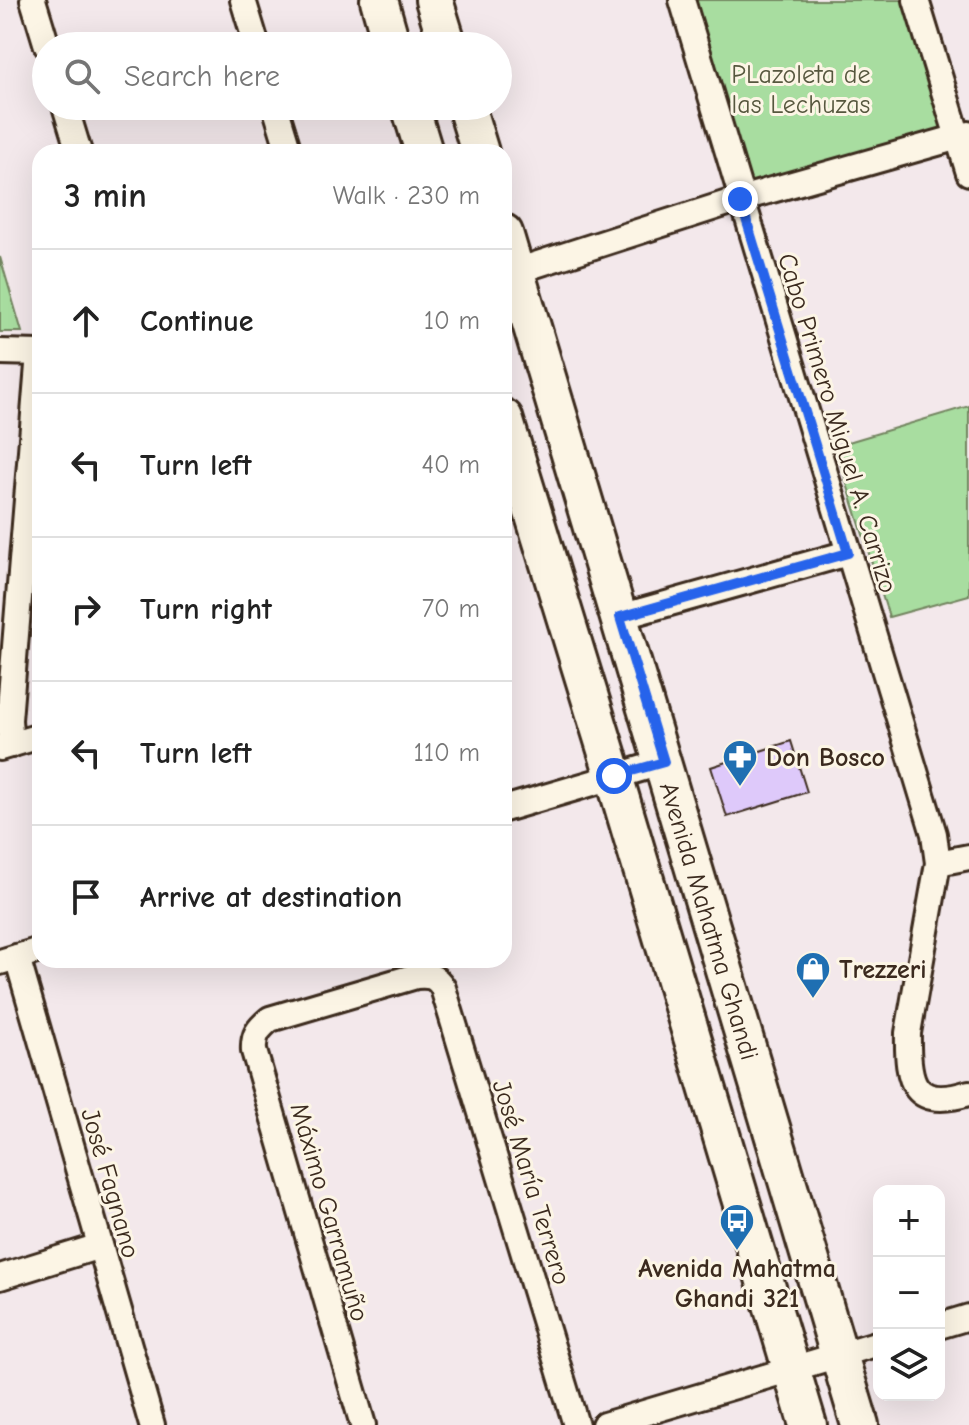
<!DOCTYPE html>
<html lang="en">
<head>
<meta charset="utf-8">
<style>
  body { margin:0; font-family:"Comic Neue",sans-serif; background:#f2f2f2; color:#222 }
  .controls { position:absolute; right:24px; bottom:24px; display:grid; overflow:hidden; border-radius:16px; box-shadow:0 8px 32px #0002 }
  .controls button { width:72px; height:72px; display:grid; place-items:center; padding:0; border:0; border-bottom:2px solid #e0e0e0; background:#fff; color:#222; font:40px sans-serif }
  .stop { position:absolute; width:24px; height:24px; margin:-18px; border:6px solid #2563eb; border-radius:50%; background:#fff }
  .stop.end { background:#2563eb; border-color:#fff; box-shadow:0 2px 8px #0008 }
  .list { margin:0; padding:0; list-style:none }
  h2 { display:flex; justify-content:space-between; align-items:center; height:104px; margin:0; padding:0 32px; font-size:34px }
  h2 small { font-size:26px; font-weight:400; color:#767676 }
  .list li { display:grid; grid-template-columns:52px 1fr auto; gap:24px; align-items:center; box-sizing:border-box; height:144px; padding:0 32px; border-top:2px solid #e0e0e0 }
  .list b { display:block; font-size:30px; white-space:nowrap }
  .list em { font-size:26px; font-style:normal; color:#767676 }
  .icon { flex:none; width:44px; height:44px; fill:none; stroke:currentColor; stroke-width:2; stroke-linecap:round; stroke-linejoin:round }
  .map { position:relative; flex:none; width:969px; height:1425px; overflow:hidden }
  .search { position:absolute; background:#fff; box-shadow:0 8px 32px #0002; left:32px; top:32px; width:480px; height:88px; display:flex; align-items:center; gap:20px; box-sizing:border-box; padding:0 28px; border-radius:44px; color:#767676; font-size:30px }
  .panel { position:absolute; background:#fff; box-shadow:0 8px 32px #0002; left:32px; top:144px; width:480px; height:824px; border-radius:24px }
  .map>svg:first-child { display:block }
  .green { fill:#a8dda0; stroke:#72845f; stroke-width:2 }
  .building { fill:#dec9fa; stroke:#3b2a1e; stroke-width:2 }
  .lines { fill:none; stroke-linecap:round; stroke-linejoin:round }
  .street-casing { stroke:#3b2a1e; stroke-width:30 }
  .secondary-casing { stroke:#3b2a1e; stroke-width:42 }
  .street { stroke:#fcf5e5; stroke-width:24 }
  .secondary { stroke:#fcf5e5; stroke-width:36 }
  .route { stroke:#2563eb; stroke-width:10 }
  .labels { text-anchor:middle; stroke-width:6; stroke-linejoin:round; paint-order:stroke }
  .park-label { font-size:26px; fill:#56573e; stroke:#fcf5e5 }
  .street-label { font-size:26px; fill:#3b2a1e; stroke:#fcf5e5 }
  .poi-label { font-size:26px; font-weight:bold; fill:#3b2a1e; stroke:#fcf5e5; text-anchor:start }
</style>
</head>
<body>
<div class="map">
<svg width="969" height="1425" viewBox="0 0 969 1425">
  <rect width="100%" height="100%" fill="#f3e8eb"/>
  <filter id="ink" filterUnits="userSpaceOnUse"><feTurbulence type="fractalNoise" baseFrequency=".0125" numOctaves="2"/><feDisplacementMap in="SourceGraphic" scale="16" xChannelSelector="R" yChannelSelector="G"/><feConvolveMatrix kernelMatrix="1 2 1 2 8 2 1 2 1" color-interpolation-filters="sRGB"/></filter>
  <g filter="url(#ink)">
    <g class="green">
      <polygon points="688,0 916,0 958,138 740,199"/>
      <polygon points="0,257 22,332 0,332"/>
      <polygon points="969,406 969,595 889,617 835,446"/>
    </g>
    <polygon class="building" points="791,741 807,792 727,817 711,767"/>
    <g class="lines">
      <defs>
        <g id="street">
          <polyline points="33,0 47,46"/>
          <polyline points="243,0 257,46"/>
          <path d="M 682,0 L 934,834 L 938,863 L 908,1033 C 907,1083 913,1110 969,1093"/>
          <polyline points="916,0 969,173"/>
          <polyline points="65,106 79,152"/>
          <polyline points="275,106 289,152"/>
          <polyline points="504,275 740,199 969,134"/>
          <polyline points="0,352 40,353"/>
          <polyline points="620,617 848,553"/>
          <polyline points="11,745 9,720 39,353"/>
          <polyline points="0,748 40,736"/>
          <polyline points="504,809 664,762"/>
          <polyline points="938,863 969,857"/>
          <polyline points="17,957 152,1425"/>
          <polyline points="0,962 40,950"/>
          <polyline points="0,1277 100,1246"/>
          <polyline points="939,1326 969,1317"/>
          <path d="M 363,1425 L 254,1051 C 253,1035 258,1029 270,1019 L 416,976 C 430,975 436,976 443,988 L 576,1425"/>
          <polyline points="604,1425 879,1343"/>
        </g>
        <g id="secondary">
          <polyline points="379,0 392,46"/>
          <polyline points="434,0 448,46"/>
          <polyline points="410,106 424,152"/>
          <polyline points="466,106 480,152"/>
          <path id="s1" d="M 504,233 L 860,1425"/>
          <polyline points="504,418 614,776 808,1425"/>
        </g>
      </defs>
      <use href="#street" class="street-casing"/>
      <use href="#secondary" class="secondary-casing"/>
      <use href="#street" class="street"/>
      <use href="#secondary" class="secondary"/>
    </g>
  </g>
  <g class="lines" filter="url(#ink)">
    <polyline class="route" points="614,776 664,762 620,617 848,553 740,199"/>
  </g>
  <defs>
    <symbol id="pharmacy-pin" viewBox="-11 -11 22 30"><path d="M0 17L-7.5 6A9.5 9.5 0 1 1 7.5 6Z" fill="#1f6fb2" stroke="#fcf5e5"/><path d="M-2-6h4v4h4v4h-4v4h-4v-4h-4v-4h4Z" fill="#fff"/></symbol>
    <symbol id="shop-pin" viewBox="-11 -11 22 30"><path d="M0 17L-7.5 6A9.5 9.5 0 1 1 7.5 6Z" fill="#1f6fb2" stroke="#fcf5e5"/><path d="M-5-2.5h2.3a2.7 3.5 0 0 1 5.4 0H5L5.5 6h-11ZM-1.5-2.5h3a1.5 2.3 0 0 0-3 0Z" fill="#fff"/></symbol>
    <symbol id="bus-pin" viewBox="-11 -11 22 30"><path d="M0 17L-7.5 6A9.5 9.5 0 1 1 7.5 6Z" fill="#1f6fb2" stroke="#fcf5e5"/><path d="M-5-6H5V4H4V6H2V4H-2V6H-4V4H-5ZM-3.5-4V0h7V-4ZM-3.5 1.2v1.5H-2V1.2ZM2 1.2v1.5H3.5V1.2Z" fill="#fff"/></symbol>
  </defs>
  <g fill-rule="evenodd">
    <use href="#pharmacy-pin" x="720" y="737" width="40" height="54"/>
    <use href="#shop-pin" x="793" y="949" width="40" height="54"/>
    <use href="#bus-pin" x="717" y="1201" width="40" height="54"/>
  </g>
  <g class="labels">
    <g class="park-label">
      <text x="801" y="83">PLazoleta de<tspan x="801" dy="30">las Lechuzas</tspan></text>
    </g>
    <g class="street-label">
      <text transform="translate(838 423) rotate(73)" y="9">Cabo Primero Miguel A. Carrizo</text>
      <text dy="9" stroke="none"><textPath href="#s1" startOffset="718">Avenida Mahatma Ghandi</textPath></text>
      <text transform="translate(532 1182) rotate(73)" y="9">José María Terrero</text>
      <text transform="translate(111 1183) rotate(74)" y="9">José Fagnano</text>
      <text transform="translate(330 1212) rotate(74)" y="9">Máximo Garramuño</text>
    </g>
    <g class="poi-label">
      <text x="766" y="766">Don Bosco</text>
      <text x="839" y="978">Trezzeri</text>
      <text x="737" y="1277" text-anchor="middle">Avenida Mahatma<tspan x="737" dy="30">Ghandi 321</tspan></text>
    </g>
  </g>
</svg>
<div class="controls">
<button>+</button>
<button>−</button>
<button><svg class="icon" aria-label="layers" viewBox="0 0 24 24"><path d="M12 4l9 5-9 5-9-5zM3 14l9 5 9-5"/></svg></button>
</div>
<div class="stop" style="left:614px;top:776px"></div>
<div class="stop end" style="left:740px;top:199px"></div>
<div class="search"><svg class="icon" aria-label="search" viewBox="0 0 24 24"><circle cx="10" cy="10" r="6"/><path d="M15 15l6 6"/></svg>Search here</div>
<section class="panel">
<h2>3 min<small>Walk · 230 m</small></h2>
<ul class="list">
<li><svg class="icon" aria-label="ahead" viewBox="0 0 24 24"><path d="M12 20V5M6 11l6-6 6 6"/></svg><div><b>Continue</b></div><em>10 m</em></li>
<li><svg class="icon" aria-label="left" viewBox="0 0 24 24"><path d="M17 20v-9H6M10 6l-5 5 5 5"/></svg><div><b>Turn left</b></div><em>40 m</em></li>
<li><svg class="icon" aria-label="right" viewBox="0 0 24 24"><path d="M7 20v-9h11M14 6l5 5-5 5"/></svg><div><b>Turn right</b></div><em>70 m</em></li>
<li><svg class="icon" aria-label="left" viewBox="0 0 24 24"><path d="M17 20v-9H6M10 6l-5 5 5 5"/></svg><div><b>Turn left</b></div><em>110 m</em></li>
<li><svg class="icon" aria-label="arrive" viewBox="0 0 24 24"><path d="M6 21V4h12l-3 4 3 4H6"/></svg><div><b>Arrive at destination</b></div></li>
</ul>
</section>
</div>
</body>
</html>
